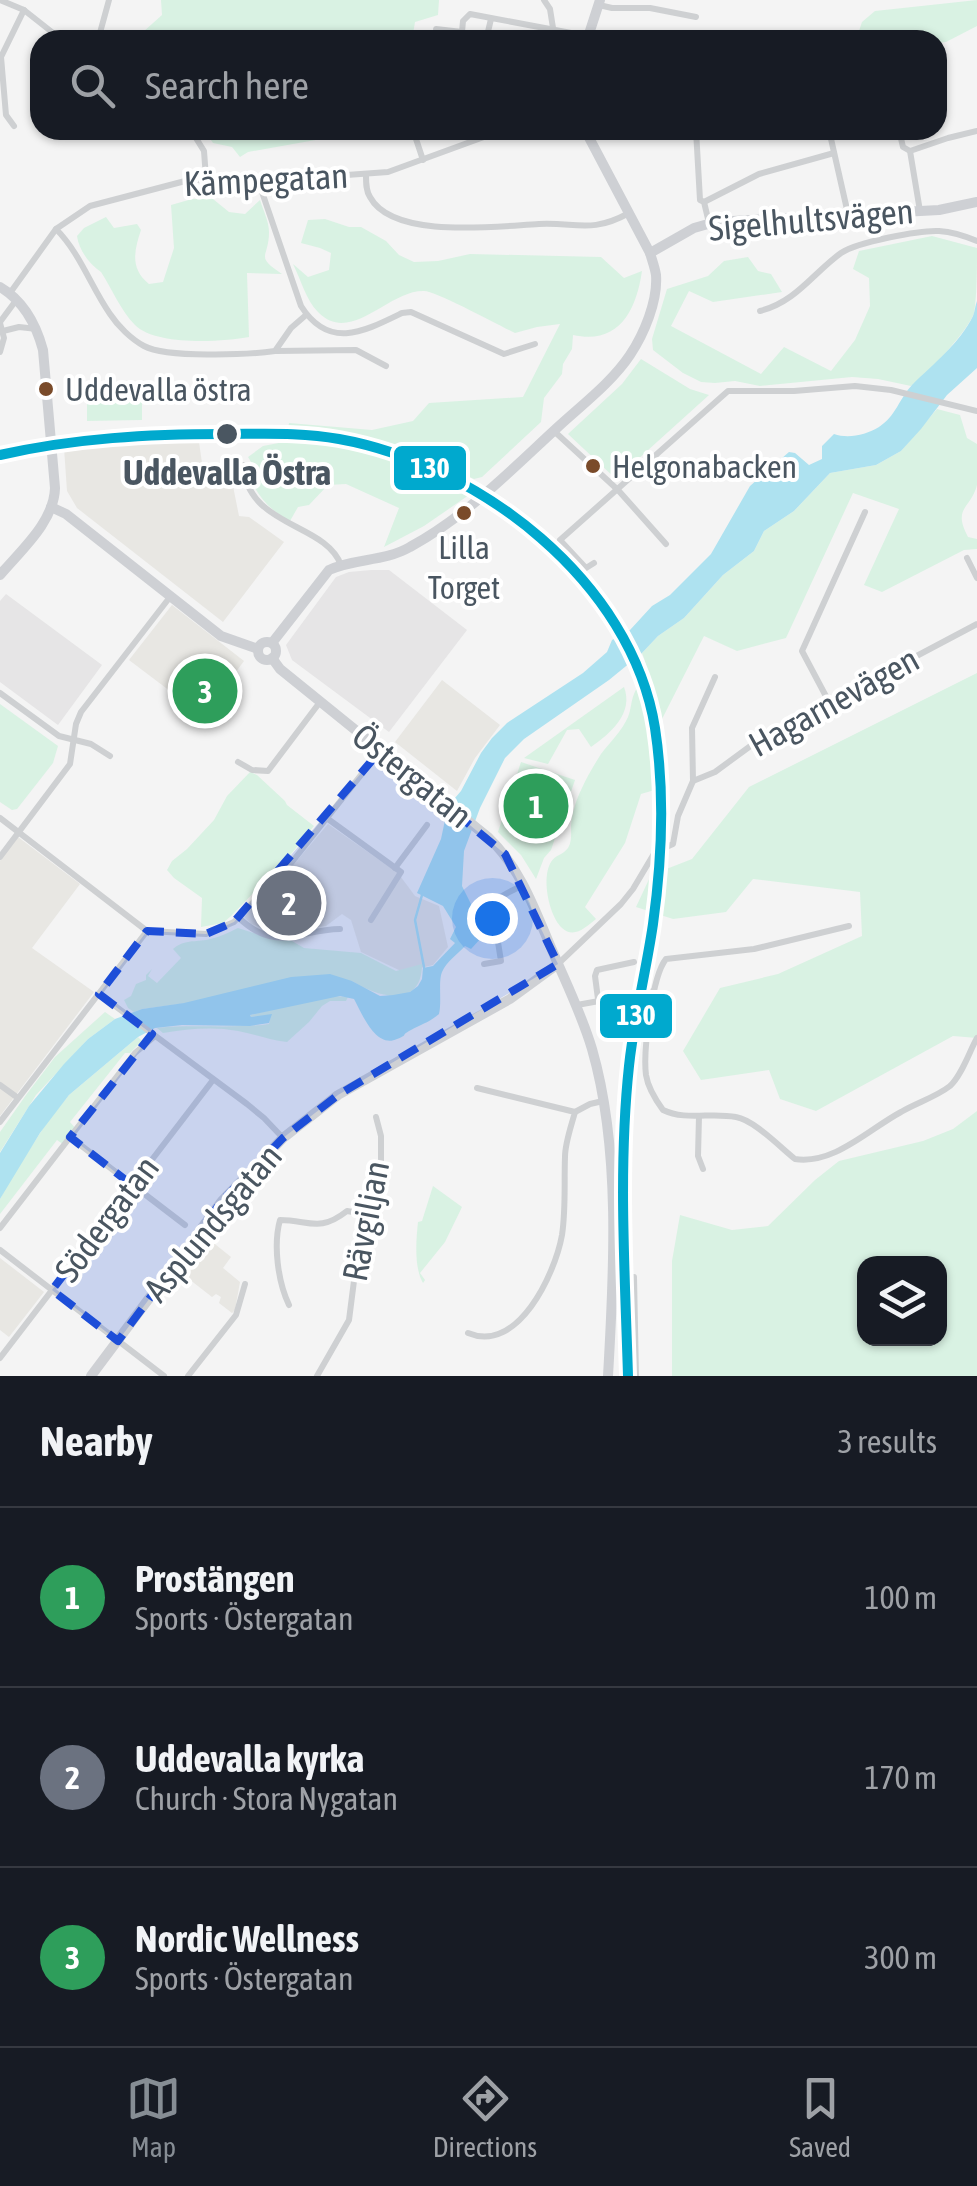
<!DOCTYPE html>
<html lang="en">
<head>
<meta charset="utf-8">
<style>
  body { margin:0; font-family:"Asap Condensed",sans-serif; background:#20242c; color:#f1f3f6 }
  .controls { position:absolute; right:30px; bottom:30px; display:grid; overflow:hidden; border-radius:20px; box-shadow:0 2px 8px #0004 }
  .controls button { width:90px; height:90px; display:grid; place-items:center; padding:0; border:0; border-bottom:2px solid #363941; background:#171b24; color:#f1f3f6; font:50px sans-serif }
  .you { position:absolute; left:492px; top:918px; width:35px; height:35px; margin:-25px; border:8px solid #fff; border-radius:50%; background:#1a73e8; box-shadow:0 0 0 15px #1a73e833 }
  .badge { display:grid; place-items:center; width:65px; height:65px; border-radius:50%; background:#868d94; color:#fff; font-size:32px; font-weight:700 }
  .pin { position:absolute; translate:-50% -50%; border:5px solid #fff; box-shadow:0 2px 10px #0006 }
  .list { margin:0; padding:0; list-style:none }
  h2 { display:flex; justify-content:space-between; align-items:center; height:130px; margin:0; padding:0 40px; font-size:42px }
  h2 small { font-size:32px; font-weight:400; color:#9ea1a6 }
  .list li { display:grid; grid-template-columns:65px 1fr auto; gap:30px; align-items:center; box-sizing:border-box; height:180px; padding:0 40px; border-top:2px solid #363941 }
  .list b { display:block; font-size:38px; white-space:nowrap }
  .list p { margin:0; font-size:32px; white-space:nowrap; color:#9ea1a6 }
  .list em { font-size:32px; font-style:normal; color:#9ea1a6 }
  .icon { flex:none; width:55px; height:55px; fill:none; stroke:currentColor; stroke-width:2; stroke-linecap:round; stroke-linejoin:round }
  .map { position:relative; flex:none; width:977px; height:1376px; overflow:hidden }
  .search { position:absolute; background:#171b24; box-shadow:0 2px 8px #0004; left:30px; right:30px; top:30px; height:110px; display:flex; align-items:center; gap:25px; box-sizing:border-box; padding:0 35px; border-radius:30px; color:#9ea1a6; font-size:38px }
  .sheet { height:670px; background:#171b24 }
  nav { display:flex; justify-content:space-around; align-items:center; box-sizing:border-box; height:140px; border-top:2px solid #363941; background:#171b24; font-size:28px; color:#9ea1a6 }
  nav a { display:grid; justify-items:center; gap:5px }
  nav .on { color:#868d94 }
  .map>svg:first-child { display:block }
  .commercial { fill:#e8e7e3 }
  .education { fill:#e6e5e6 }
  .green { fill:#d9f2e3; fill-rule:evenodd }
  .water { fill:#aee2f0 }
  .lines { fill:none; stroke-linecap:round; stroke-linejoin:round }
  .stream { stroke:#aee2f0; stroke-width:2.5 }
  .street { stroke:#ced0d2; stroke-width:6 }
  .secondary { stroke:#ced0d4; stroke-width:10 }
  .rail-1-casing { stroke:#fff; stroke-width:18 }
  .rail-1 { stroke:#00a9ce; stroke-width:10 }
  .marked { fill:#1d4ed8; fill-opacity:0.2; stroke:#1d4ed8; stroke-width:8; stroke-dasharray:20 12; stroke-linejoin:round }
  .bus-dot { fill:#7a4b2a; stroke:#fff; stroke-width:4 }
  .stop-dot { fill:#4a5661; stroke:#fff; stroke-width:4 }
  .labels { text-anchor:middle; stroke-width:8; stroke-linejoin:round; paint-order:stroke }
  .bus-label { font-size:32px; fill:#4a5661; stroke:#fff; text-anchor:start }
  .street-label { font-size:35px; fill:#4a5661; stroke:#fff }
  .stop-label { font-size:35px; font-weight:bold; fill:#4a5661; stroke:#fff }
  .line-badge { stroke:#fff; stroke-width:4 }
  .badge-label { font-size:28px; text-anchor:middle; font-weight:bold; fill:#fff }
</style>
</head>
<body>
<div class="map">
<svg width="977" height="1376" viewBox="0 0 977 1376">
  <rect width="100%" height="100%" fill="#f4f4f4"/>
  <g class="commercial">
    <polygon points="199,442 203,470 207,475 233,486 239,516 249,517 284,542 223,622 77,508 67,491 64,448 122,443"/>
    <polygon points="172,605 244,661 203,716 129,660"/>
    <polygon points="442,680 500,725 475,758 457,791 395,742"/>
    <polygon points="328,824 398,873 415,896 439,906 448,947 433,965 403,972 361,952 351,920 342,914 326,926 274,932 251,924 244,917 295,863"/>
    <polygon points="18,837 80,884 32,948 94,992 0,1116 0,861"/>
    <polygon points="206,1237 231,1257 223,1268 240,1282 235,1310 232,1313 219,1303 221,1297 216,1294 212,1297 180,1272"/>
    <polygon points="0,1258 44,1292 9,1337 0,1330"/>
  </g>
  <g class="education">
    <polygon points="371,570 389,570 467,630 389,732 292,660 286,645 336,577 349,572"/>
    <polygon points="6,594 102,665 58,725 0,682 0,601"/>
  </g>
  <g class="green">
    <polygon points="161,0 439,0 438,15 415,22 412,40 143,40 143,32 162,15"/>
    <polygon points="977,0 977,26 946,42 937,43 937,40 856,40 862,22 875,11"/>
    <polygon points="204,130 340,130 337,140 321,139 248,152 240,157 232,147 213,143"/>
    <path d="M 192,199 L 213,199 L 229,212 L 245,214 L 260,200 C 263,210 269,221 269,232 C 269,259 254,255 282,274 L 247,273 L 249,337 C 221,342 156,346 135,325 C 121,311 112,289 101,272 C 89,264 79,250 77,236 L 84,228 L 106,217 L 114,228 L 137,224 L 141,230 C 134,251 130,269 149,284 L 163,282 L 174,248 L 171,205 Z"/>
    <path d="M 325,219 L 349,227 L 361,227 L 386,241 L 399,255 L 414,262 L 438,261 L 470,254 L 601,257 L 624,278 L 642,271 C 636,312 618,345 573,335 L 572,349 L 563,364 L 562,374 L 544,398 L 541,422 L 482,477 L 474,479 C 459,473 445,466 430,460 C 384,443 336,434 288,428 L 289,423 L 372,430 L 413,421 L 429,403 L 523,397 L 560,324 L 537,327 L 515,333 C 500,326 436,291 424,291 C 388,290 351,346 318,312 C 306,300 301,280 293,264 L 308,277 L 329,270 L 331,253 L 320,248 L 301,243 L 308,220 Z"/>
    <path d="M 932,236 L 977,248 C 977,268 977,295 974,313 C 968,331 927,375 911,386 L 878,379 L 852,377 L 760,386 L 735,381 L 715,383 L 701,382 L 683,373 L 653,350 L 652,339 L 667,289 L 708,276 L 724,261 L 748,257 L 758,271 L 771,274 L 782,292 L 713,302 L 689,291 L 671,326 L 761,374 L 784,347 L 831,371 L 855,340 L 870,306 L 869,278 L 853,269 L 859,251 Z"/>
    <polygon points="641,359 690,389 709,395 616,479 568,434 622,384"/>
    <polygon points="87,389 142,389 142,420 87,421"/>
    <path d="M 937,409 L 960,415 L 967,438 L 977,444 C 977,456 977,473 977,485 C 971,509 952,507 968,537 L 977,539 L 977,549 L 964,550 L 882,592 L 864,585 L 899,509 L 853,493 L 786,638 L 737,651 L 704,636 L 660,723 L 657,739 L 664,770 L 658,789 L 641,794 L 625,843 L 585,907 L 596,919 C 586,927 574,939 562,928 C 549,916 541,878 551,862 C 555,855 563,855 568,848 C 572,842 571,833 571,826 C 572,813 576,800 582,788 C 587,777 594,765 601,754 C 610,742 622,731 628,717 C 631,710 631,701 634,694 C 643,674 652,678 642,653 L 658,636 L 684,618 L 723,575 L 754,551 L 764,531 L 794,511 L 830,473 L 876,465 L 901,451 Z"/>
    <path d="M 289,441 C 352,446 416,459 469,495 L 424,526 L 384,547 L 399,508 L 346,484 L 328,485 L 309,505 L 298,507 L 290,521 C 271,511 260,499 250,479 L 254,467 L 248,457 L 263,446 Z"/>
    <polygon points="977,673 977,1038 953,1036 816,1111 780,1099 769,1070 701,1080 683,1051 720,988 778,974 862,936 860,892 753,879 726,912 673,919 636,907 651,875 692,859 749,787"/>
    <path d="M 624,687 C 634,713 611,733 591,747 L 579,729 L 567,730 L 548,764 L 524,758 Z"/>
    <polygon points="0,704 58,746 53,763 17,809 12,810 0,802"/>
    <polygon points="521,762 575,780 551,850 544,858 536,879 521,855 498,832"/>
    <polygon points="250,772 257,775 285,801 287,805 314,826 292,853 231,916 223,923 201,927 202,898 174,878 167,870 172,861 187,849 214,820 227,796"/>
    <path d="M 238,928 L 275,940 L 292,941 L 304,948 L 361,953 L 396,971 L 422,964 C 422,1010 377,997 352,981 L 142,1009 L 134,1012 L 128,1008 L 124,1000 L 131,996 L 136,984 L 146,980 L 146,975 L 152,969 L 148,976 L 157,983 L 181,958 L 173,949 C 184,940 192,942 206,940 C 217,938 228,933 238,928 Z"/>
    <path d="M 333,996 L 348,997 L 346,1001 L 330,1001 L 322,1006 L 309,1022 L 287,1042 C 269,1040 254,1034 238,1031 C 213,1026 187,1029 163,1033 L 157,1028 C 194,1024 232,1029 269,1024 L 271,1015 L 251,1017 L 250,1015 Z"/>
    <polygon points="105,1012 115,1019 88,1039 36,1095 0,1152 0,1132 26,1095 55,1057"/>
    <polygon points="138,1037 142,1041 130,1053 125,1053 70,1122 76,1129 64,1145 57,1140 0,1214 0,1199 13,1175 48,1121 69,1095"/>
    <path d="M 977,1111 L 977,1376 L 672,1376 L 672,1261 L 680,1215 L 732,1230 L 768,1226 L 815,1180 L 839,1161 L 923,1141 L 953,1129 ZM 864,1264 L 940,1264 L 940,1338 L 864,1338 Z"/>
    <path d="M 433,1186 L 462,1207 L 445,1242 L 420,1273 L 425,1280 L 423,1283 C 414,1268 416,1240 418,1222 L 422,1221 Z"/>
  </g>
  <path class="water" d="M 977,301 L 977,368 L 947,395 L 921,429 L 901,451 L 876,465 L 830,473 L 794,511 L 764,531 L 754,551 L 723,575 L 684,618 L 658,636 L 642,653 L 609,680 L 524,739 L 505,758 L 480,808 L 464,851 L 462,886 L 471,904 L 479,915 L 483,936 L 471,949 L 465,946 C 457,955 447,961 442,972 C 438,981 442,1002 439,1014 C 428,1023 422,1024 411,1030 C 399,1036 410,1034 397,1039 C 376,1049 362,1014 354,999 L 340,996 L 250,1015 L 251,1017 L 272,1014 L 269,1023 L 250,1026 L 182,1025 L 155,1028 L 138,1037 L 69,1095 L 40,1133 L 0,1199 L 0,1153 L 29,1106 L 64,1064 L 88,1039 L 115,1019 L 142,1009 L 184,1003 L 291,977 L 330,974 L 352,981 L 380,996 L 393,995 L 410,992 L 418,986 L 422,979 L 423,968 L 433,966 L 455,943 L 450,939 L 456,927 L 443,906 L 417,893 L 441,839 L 448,806 L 461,791 L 481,753 L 492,738 L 507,723 L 583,673 L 607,652 L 612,640 L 630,630 L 652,606 L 670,595 L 711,554 L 750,486 L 789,452 L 795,453 L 809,465 L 822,459 L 822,446 L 834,434 C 848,439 866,435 879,427 C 896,416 899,399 912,385 C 933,364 960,343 973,316 C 975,311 975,306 977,301 Z"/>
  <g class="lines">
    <polyline class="stream" points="422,895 415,920 424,967"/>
    <g class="street">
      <polyline points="0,0 24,10 62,40"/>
      <polyline points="544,0 550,9 553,28"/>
      <polyline points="599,5 612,8 650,8 696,17"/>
      <polyline points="436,29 462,32 463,21 470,14 587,36"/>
      <polyline points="98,40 109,0"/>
      <polyline points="486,40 491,19"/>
      <polyline points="14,126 6,115 1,57 24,10"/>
      <polyline points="191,130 204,151 206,178"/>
      <polyline points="413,130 423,160"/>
      <polyline points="696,130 700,200 704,202 709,223"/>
      <polyline points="829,130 848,214"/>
      <polyline points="899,130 903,147 910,151"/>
      <path d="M 366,175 C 366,183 366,191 370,197 C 393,240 498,226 539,224 C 576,222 591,234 629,213"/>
      <path d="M 260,178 L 262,192 L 301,306 C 329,350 363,332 402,313 L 411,312 L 504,354 L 535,344"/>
      <polyline points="704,202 759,174 834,153"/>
      <polyline points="920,211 910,151 948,138 977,131"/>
      <path d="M 56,229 C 80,253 91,287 110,314 C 118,326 131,339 144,346 C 166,358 248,355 275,351 L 291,328 L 306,315"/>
      <polyline points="10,293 56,229 90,206 189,180 319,177 388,172 503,130"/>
      <path d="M 760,311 C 796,302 813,273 841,253 C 857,242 920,230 939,231 C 952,232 965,236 977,241"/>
      <polyline points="0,322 17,299"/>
      <polyline points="0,323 4,338 0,352"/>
      <polyline points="3,331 19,327 37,329"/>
      <polyline points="276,351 356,350 386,366"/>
      <polyline points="555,432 618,490 666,544"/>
      <path d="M 243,465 C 248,528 325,522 341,565"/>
      <polyline points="967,558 977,578"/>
      <polyline points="594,563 586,568 560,540 728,391 794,391 855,386 891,390 977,411"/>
      <polyline points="0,693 59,736 91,744 110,756"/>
      <polyline points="829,702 802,651 865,512"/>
      <polyline points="238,762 252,770 268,771 320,702"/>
      <polyline points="693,781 715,772 760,739 977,624"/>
      <polyline points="0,818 147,931"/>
      <polyline points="328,819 401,872 371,920"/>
      <polyline points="0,857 70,764 76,724 81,712 170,597"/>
      <polyline points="395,868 427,825"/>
      <path d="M 239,918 C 277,954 300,929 340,929"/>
      <path d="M 849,926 L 754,949 L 666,959 C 652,976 643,1052 646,1075 C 648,1088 655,1099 663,1110 C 686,1121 711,1112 736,1117 C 754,1120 780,1147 795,1159 C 834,1165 869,1129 901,1112 C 916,1103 936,1097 950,1086 C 962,1075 969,1052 977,1038"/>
      <polyline points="147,931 206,934 234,922 292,862 380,751"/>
      <polyline points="559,963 621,904 633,889 655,852 673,844 678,816 693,781 692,728 715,677"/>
      <path d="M 484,964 L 501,961 L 493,911 C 495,895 511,892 523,885"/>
      <polyline points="99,994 247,1104 264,1118 283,1138"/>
      <polyline points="598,999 595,976 597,970 634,962"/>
      <polyline points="577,1005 654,991"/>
      <polyline points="0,1085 18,1098"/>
      <polyline points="575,1112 590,1104 603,1101"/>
      <polyline points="699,1116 698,1156 703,1169"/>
      <polyline points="0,1122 147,931"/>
      <polyline points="70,1137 185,1225"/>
      <polyline points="0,1228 135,1053 155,1036"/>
      <polyline points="0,1250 164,1376"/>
      <polyline points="614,1276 634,1277 636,1376"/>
      <path d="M 289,1305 C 278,1282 273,1245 280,1220 C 309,1220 319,1233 347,1211 L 365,1214"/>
      <path d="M 468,1333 C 518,1354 555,1274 562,1235 C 566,1209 564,1183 565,1157 C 565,1143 571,1127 575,1112 L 477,1088"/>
      <polyline points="0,1358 213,1080"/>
      <polyline points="188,1376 236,1315 245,1284"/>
      <polyline points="317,1376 349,1320 361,1226 381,1182 381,1136 376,1117"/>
    </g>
    <g class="secondary">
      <polyline points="587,40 600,0"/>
      <polyline points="650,253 694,228 715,222 939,210 977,202"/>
      <path d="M 0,287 C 24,301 36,324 43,350 L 55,488 C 54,522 21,550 0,575"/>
      <polyline points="51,507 66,514 221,636 258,649"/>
      <circle cx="267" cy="651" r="9"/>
      <path d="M 272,643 L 329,570 C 355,558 384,562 410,547 C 467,516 511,470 559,426 C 583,404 612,382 630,355 C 644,334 658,301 656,275 C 655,268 652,260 650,253 L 585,130"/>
      <path d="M 272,658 L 280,669 L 489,838 C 521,869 535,910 552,950 C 566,983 582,1015 592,1049 C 621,1149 614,1273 608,1376"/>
      <polyline points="91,1376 222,1201 283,1138 338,1095 510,999 558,964"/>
    </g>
    <defs>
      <path id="rail-1" d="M 0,455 C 75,438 149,434 225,434 C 263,434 302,432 339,439 C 479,464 632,582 655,728 C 665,793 662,860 653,924 C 646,972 634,1018 629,1066 C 618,1169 625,1273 628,1376"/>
    </defs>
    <use href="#rail-1" class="rail-1-casing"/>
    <use href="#rail-1" class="rail-1"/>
  </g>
  <path class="marked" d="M 380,751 L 505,854 L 558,964 L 338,1095 L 283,1138 L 222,1201 L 118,1341 L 52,1290 L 132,1185 L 70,1137 L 152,1034 L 99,994 L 147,931 L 206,934 L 234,922 Z"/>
  <g class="bus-dot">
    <circle cx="46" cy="389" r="9"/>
    <circle cx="593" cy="466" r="9"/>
    <circle cx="464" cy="513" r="9"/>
  </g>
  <circle class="stop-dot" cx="227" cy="434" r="12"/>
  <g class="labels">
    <g class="bus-label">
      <text x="65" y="401">Uddevalla östra</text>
      <text x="612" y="478">Helgonabacken</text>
      <text x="464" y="559" text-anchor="middle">Lilla<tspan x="464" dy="40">Torget</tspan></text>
    </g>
    <g class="street-label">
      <text transform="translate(266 180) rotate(-3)" y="12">Kämpegatan</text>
      <text transform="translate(811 220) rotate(-5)" y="12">Sigelhultsvägen</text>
      <text transform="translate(834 702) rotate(-29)" y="12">Hagarnevägen</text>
      <text transform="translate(412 776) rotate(39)" y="12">Östergatan</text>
      <text transform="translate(107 1219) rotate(-53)" y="12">Södergatan</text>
      <text transform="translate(366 1221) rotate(-79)" y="12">Rävgiljan</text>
      <text transform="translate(213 1223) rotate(-50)" y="12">Asplundsgatan</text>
    </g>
    <g class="stop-label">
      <text x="227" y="485">Uddevalla Östra</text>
    </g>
  </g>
  <g class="line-badge">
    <rect x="392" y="444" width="76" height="48" rx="10" fill="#00a9ce"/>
    <rect x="598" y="992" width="76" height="48" rx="10" fill="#00a9ce"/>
  </g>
  <g class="badge-label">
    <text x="430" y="478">130</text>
    <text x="636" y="1025">130</text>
  </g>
</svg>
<div class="controls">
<button><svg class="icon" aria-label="layers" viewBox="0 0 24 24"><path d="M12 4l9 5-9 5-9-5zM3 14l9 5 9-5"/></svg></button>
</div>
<div class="you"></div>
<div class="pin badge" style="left:536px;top:806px;background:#2e9e5b">1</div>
<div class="pin badge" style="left:289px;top:903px;background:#6b7280">2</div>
<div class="pin badge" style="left:205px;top:691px;background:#2e9e5b">3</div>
<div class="search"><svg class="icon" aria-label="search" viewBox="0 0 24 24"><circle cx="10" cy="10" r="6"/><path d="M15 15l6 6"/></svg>Search here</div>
</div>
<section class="sheet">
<h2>Nearby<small>3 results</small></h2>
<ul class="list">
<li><span class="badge" style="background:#2e9e5b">1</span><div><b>Prostängen</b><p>Sports · Östergatan</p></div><em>100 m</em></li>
<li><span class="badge" style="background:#6b7280">2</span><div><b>Uddevalla kyrka</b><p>Church · Stora Nygatan</p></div><em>170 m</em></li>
<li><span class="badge" style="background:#2e9e5b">3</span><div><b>Nordic Wellness</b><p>Sports · Östergatan</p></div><em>300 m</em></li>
</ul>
</section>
<nav>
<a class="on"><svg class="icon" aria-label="map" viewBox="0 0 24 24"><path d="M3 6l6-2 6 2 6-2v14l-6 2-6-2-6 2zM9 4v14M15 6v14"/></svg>Map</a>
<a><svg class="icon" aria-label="directions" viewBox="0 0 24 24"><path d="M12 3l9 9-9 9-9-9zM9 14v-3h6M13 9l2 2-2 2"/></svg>Directions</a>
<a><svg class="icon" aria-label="saved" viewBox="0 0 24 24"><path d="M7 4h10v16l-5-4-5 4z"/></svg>Saved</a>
</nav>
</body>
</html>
